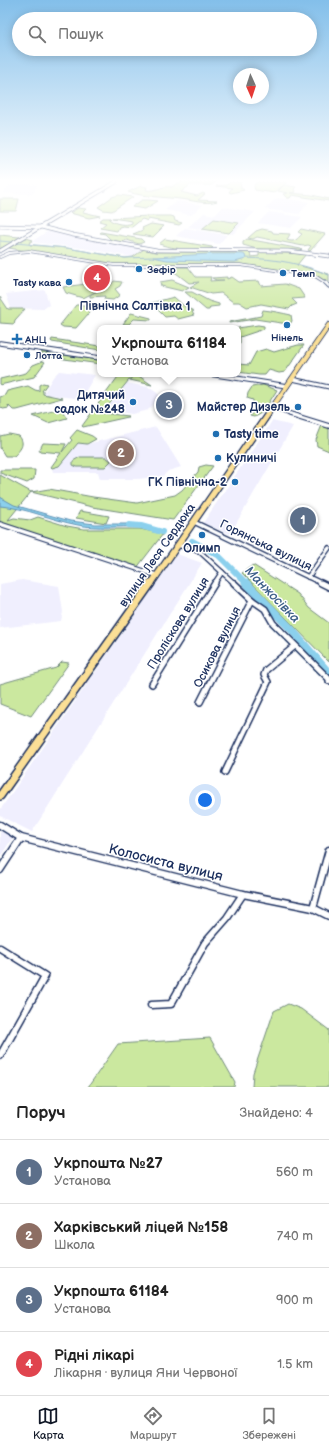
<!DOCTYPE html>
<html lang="uk">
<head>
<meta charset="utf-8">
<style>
  body { margin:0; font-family:"Balsamiq Sans",sans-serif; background:#f2f2f2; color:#222 }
  .compass { position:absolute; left:233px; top:68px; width:36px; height:36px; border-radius:50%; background:#fff; box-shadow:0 2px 10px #0003; rotate:177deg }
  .you { position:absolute; left:205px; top:800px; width:14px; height:14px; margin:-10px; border:3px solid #fff; border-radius:50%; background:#1a73e8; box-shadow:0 0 0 6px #1a73e833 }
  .badge { display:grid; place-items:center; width:26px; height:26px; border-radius:50%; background:#111827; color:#fff; font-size:13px; font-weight:700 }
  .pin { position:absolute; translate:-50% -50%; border:2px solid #fff; box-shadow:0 1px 4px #0006 }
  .popup { position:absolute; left:97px; top:325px; width:144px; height:52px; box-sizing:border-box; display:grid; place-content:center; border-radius:8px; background:#fff; filter:drop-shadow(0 1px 3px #0005); font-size:13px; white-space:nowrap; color:#767676 }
  .popup b { font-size:15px; color:#222 }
  .popup::after { content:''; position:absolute; left:50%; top:100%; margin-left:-8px; border:8px solid transparent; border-top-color:#fff }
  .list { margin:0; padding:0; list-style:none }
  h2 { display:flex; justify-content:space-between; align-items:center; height:52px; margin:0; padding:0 16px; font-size:17px }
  h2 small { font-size:13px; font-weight:400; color:#767676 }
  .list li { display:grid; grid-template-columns:26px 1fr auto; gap:12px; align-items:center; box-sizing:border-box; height:64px; padding:0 16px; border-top:1px solid #e0e0e0 }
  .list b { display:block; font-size:15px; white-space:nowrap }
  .list p { margin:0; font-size:13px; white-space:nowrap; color:#767676 }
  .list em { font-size:13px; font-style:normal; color:#767676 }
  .icon { flex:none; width:22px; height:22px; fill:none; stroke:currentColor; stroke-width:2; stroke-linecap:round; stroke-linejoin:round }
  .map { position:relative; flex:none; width:329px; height:1087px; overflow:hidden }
  .search { position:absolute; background:#fff; box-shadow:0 2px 10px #0003; left:12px; right:12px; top:12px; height:44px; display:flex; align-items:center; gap:10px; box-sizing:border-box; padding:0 14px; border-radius:22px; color:#767676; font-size:15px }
  .sheet { height:308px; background:#fff }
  nav { display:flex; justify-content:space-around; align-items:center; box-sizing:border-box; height:56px; border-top:1px solid #e0e0e0; background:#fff; font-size:11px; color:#767676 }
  nav a { display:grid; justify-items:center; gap:2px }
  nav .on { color:#111827 }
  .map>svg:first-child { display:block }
  .built { fill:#f0effe }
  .green { fill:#cbe89f; stroke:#738c7e }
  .water { fill:#8bd0ed; stroke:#5e90b4 }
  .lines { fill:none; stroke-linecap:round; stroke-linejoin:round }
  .stream { stroke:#5e90b4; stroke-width:1 }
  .river-far1 { stroke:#8bd0ed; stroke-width:6 }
  .river { stroke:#8bd0ed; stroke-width:8 }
  .minor-far4-casing { stroke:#1b2f5e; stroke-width:3.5 }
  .minor-far3-casing { stroke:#1b2f5e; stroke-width:5 }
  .minor-far2-casing { stroke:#1b2f5e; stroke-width:6 }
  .minor-far1-casing { stroke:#1b2f5e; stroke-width:8 }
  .minor-casing { stroke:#1b2f5e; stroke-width:9 }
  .tertiary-far1-casing { stroke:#1b2f5e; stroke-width:4.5 }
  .tertiary-casing { stroke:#1b2f5e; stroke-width:5.5 }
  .secondary-casing { stroke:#1b2f5e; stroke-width:4.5 }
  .primary-far2-casing { stroke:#1b2f5e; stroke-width:6 }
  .primary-far1-casing { stroke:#1b2f5e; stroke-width:8 }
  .primary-casing { stroke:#1b2f5e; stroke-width:10 }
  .minor-far4 { stroke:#fff; stroke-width:2 }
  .minor-far3 { stroke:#fff; stroke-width:3 }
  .minor-far2 { stroke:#fff; stroke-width:3.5 }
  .minor-far1 { stroke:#fff; stroke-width:5 }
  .minor { stroke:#fff; stroke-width:6 }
  .tertiary-far1 { stroke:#fff; stroke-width:3 }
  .tertiary { stroke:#fff; stroke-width:3.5 }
  .secondary { stroke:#fff; stroke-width:3 }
  .primary-far2 { stroke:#fbdf96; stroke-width:4.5 }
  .primary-far1 { stroke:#fbdf96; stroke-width:5.5 }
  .primary { stroke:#fbdf96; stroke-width:7 }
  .poi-dot { fill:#1f6fb2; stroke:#fff; stroke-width:1.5 }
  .labels { text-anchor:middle; stroke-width:3; stroke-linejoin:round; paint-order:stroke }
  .far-poi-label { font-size:10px; font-weight:bold; fill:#1b2f5e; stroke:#fff; text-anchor:start }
  .far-quarter-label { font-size:12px; font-weight:bold; fill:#1b2f5e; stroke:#fff }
  .poi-label { font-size:12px; font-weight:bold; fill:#1b2f5e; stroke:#fff; text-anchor:end }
  .street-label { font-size:12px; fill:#1b2f5e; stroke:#fff }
  .water-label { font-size:13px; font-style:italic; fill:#3d5f89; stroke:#fff }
  .near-street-label { font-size:14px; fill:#1b2f5e; stroke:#fff }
</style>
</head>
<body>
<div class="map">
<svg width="329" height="1087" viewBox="0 0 329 1087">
  <rect width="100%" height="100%" fill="#fff"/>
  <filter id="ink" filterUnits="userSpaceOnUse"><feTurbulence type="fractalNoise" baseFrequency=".025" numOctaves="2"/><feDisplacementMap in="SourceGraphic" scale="8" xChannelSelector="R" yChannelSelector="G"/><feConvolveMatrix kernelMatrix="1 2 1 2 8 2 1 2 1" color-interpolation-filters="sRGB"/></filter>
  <g filter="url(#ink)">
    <g class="built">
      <polygon points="9,184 37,184 33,194 4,193"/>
      <polygon points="277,198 309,202 299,214 265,209"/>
      <polygon points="178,201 203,205 191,215 165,210"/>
      <polygon points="223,207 255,212 233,234 188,227 204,213 215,215"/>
      <polygon points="269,212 302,217 291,228 258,223"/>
      <polygon points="185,228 227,235 219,244 176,236"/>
      <polygon points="48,231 143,250 132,257 82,248 31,242"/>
      <polygon points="45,290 49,305 43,309 11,308 6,294"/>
      <polygon points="59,371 95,375 81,399 43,394 53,377"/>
      <polygon points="126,383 148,387 156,392 161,397 148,410 132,414 106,410"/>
      <polygon points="272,421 293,426 230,534 203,523"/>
      <polygon points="156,427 181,467 168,471 163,476 138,479 100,479 98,472 53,472 52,468 59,466 78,443 87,444"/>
      <polygon points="177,554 202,563 32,832 0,816 0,810"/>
      <polygon points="22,580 59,586 63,612 61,621 0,628 0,584"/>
      <polygon points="0,831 13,837 0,857"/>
    </g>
    <g class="green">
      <path d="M 183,182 L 216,182 L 211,185 L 190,185 L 181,192 L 197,196 L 203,193 L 205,194 L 198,200 L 217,201 C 205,205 192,200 180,199 C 163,197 145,197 128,192 L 141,186 L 147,187 L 146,190 C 156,192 162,185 172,187 L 176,184 Z"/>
      <polygon points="230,182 240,182 241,188 244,190 231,193 229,192 232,188 216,186 227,185"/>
      <polygon points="256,182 287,182 274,193 255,190 254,186"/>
      <polygon points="284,185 296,187 294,189 296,192 290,193 312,195 329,199 329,201 292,195 290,198 287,198 283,194 288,193 278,191"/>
      <polygon points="119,195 133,197 112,211 103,210 98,207 112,197"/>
      <polygon points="0,199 19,199 16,211 0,211"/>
      <polygon points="142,200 149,200 158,201 145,209 132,207"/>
      <polygon points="78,208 86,209 83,212 100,216 89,218 70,213"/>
      <path d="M 148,216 L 171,216 L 174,217 L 175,221 L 182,223 L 179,225 L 148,219 L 148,221 L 142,219 L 132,227 L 123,226 L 119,227 L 117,231 L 100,228 L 106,223 L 99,221 L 103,218 L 111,218 L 109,219 C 114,224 126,226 132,223 L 132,221 L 112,218 Z"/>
      <polygon points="214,219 239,223 229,233 202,229"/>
      <polygon points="151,224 164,226 153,237 133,234 143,230 142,228"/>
      <path d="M 262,229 L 272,231 L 273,233 L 290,234 L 287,240 C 295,243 297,239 302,234 L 298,232 L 301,229 L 325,234 L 310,251 L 308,250 L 311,246 L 308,245 L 303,246 L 257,237 L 253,239 L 248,238 L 256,231 Z"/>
      <polygon points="101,232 141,239 144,242 139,244 127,240 122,242 111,240 105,234 100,233"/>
      <polygon points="0,235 19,237 22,236 0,249"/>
      <polygon points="26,238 33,240 29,243 30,245 67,248 125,258 133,257 144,249 156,252 250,252 251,257 259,256 259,252 306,254 297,265 329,274 329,286 319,278 309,275 252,266 114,265 9,248"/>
      <path d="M 165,239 L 212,247 L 213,248 C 200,252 173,249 159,244 Z"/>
      <polygon points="247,239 301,249 302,250 257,249 243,245 243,242"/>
      <polygon points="150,267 188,267 196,277 211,277 210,281 224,280 216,280 212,278 227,277 227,279 232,277 239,282 259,281 261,286 285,284 299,289 305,298 292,299 297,304 292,306 289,309 261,304 247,307 239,302 233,302 221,293 211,294 190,287 199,282 189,283 176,273"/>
      <polygon points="172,280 189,287 182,291 161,286 160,282"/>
      <polygon points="109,281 111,285 114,281 122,282 120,286 115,289 120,295 113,300 104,299 105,296 90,297 90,295 99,290 83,298 66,293 63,287"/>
      <polygon points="185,292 192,292 209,301 219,304 219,306 210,307 209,310 206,310"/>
      <polygon points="0,297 8,309 25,309 15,320 14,324 0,323"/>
      <polygon points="174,297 185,307 194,311 192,312 194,315 178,319 174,316 165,317 151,303"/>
      <polygon points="76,305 84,305 89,311 88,314 76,328 63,327 60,325"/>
      <path d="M 263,310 C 273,311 282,313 291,315 L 292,321 L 290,324 L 288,324 L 255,319 L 229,323 L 229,322 L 261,316 Z"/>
      <polygon points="131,313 151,318 151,320 134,319 129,324 123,324"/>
      <polygon points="258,325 264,326 264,329 240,337 240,344 238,344 238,328"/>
      <polygon points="52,339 100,346 100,350 52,342 51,341"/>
      <polygon points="298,345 304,345 285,372 279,373 269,370 265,375 259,375 238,372 238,364 249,365 256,352 266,349 274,352"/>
      <polygon points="42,352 100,360 100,364 50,357 48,354 41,354"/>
      <polygon points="43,361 45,362 34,377 0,385 0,379 26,373 33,365"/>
      <polygon points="120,374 136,374 152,385 130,380 133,375 102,413 129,416 128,417 83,427 82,426"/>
      <polygon points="43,383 47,384 42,391 43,391 43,394 62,398 17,410 13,410 8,405 9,408 3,409 0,406 0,397 5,395 7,391 28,386 35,390 39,391 39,385"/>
      <polygon points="263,385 277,390 263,412 254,417 250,416 258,405 253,403 253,400 247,398 248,393 252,387"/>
      <polygon points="61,409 67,418 48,423 33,416"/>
      <polygon points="322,425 329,427 329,451 317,446 316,440"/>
      <polygon points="77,430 92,436 96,439 87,444 78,443 59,466 52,468 51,467 61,453 39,451 43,443 66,444 62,452 72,440 70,438"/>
      <path d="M 9,434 L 19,436 C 26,444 20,450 14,456 L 5,456 L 0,448 L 0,436 Z"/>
      <polygon points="80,457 106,457 111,461 105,467 77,467 73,465 73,461"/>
      <polygon points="206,465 213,466 173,520 92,507 31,492 8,520 14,518 30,520 38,517 67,526 84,529 140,529 163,534 136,569 0,524 0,475 31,492 49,489 93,497 137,503 175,495 182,490 198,472 199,467"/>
      <polygon points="0,470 35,470 34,479 27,483 0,473"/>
      <polygon points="80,511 109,516 106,523 76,518"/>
      <polygon points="253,565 298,594 309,608 329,623 329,662 242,573"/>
      <polygon points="62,662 69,663 31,716 0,704 0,684 56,668"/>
      <polygon points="288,1004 301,1009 329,1030 329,1087 252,1087 253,1073 274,1011"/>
      <polygon points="210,1038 235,1082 234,1087 88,1087 118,1044"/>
    </g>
    <g class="water">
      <polygon points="211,254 243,254 245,255 246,259 235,262 167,260 153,257"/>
      <path d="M 0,497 L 14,505 L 70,521 L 95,524 L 137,524 L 139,527 C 119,526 97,529 78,525 C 51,520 27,508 0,506 Z"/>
    </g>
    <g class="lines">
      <g class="stream">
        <polyline points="0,241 11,242"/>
        <polyline points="16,243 67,248 125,258 153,257"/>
        <path d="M 246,258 C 275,259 302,263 329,275"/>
      </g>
      <g class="river-far1">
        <polyline points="129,525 141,526 162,532"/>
        <polyline points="192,541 218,555 247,584"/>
      </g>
      <polyline class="river" points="246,583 291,629 329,673"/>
      <defs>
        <polyline id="minor-far4" points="0,257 9,253 29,251 114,265 240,265 315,276 326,283"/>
        <g id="minor-far3">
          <polyline points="325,282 329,286"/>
          <polyline points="292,379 329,387"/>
          <polyline points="272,408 293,415"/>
        </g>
        <g id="minor-far2">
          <polyline points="290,414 329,426"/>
          <polyline points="194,522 323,584"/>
          <polyline points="0,524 156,575"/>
          <polyline points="177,545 198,550 235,584"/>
          <polyline points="308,577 329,548"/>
          <polyline points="214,584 222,572"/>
        </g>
        <g id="minor-far1">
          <polyline points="234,583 252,600 265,609 273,623 329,679 329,681"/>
          <polyline points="321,583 329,587"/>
          <polyline points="152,684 215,583"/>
          <polyline points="200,702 252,600"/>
          <polyline points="225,772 268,682 264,675 266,670 295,646"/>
        </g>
        <g id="minor">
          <polyline points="0,825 21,838 243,894 313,908 329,916"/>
          <polyline points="0,870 21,838"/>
          <polyline points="313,908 329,850"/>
          <polyline points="0,948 45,976 0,1056"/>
          <polyline points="151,1005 171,1004 205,943 227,918 243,894"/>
        </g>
        <polyline id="tertiary-far1" points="0,226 41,227 73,235 157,250 288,251 329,256"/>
        <g id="tertiary">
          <polyline points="0,343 100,358"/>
          <polyline points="210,374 287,386"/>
        </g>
        <polyline id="secondary" points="0,251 116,182"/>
        <polyline id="primary-far2" points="267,415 329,325"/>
        <polyline id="primary-far1" points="151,584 268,414"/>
        <polyline id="primary" points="0,796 151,583"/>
      </defs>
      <use href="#minor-far4" class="minor-far4-casing"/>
      <use href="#minor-far3" class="minor-far3-casing"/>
      <use href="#minor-far2" class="minor-far2-casing"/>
      <use href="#minor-far1" class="minor-far1-casing"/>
      <use href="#minor" class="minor-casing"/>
      <use href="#tertiary-far1" class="tertiary-far1-casing"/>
      <use href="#tertiary" class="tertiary-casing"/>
      <use href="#secondary" class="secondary-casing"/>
      <use href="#primary-far2" class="primary-far2-casing"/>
      <use href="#primary-far1" class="primary-far1-casing"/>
      <use href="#primary" class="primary-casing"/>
      <use href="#minor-far4" class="minor-far4"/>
      <use href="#minor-far3" class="minor-far3"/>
      <use href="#minor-far2" class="minor-far2"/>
      <use href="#minor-far1" class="minor-far1"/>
      <use href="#minor" class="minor"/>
      <use href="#tertiary-far1" class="tertiary-far1"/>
      <use href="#tertiary" class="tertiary"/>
      <use href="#secondary" class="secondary"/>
      <use href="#primary-far2" class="primary-far2"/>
      <use href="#primary-far1" class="primary-far1"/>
      <use href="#primary" class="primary"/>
    </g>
  </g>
  <linearGradient id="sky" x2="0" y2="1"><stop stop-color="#83bfea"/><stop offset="0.54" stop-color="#fff"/><stop offset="1" stop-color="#fff" stop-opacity="0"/></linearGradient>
  <rect width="329" height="334" fill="url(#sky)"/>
  <g class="poi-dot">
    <circle cx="139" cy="269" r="4"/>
    <circle cx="283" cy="273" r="4"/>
    <circle cx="69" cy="282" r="4"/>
    <circle cx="287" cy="325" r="4"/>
    <path d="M15 333h4v4h4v4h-4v4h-4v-4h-4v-4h4z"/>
    <circle cx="27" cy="355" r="4"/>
    <circle cx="133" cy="402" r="4"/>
    <circle cx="298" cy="407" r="4"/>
    <circle cx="216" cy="434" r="4"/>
    <circle cx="218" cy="458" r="4"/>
    <circle cx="235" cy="482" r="4"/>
    <circle cx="202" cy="535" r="4"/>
  </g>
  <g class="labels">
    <g class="far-poi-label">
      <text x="147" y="273">Зефір</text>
      <text x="291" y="277">Темп</text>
      <text x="61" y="286" text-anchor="end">Tasty кава</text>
      <text x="287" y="341" text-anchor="middle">Нінель</text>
      <text x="25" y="343">АНЦ</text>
      <text x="35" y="359">Лотта</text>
    </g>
    <g class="far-quarter-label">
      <text x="135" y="310">Північна Салтівка 1</text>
    </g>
    <g class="poi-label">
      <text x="125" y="399">Дитячий<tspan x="125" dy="14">садок №248</tspan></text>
      <text x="290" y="411">Майстер Дизель</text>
      <text x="224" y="438" text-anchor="start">Tasty time</text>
      <text x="226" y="462" text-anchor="start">Кулиничі</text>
      <text x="227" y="486">ГК Північна-2</text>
      <text x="202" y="552" text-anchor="middle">Олимп</text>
    </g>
    <g class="street-label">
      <text transform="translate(266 545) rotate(26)" y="4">Горянська вулиця</text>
      <text transform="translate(157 555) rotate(-55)" y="4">вулиця Леся Сердюка</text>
      <text transform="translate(178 623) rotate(-58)" y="4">Проліскова вулиця</text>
      <text transform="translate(217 647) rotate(-63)" y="4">Осикова вулиця</text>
    </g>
    <g class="water-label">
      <text transform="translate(273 594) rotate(46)" y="5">Манжосівка</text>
    </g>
    <g class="near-street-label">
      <text transform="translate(166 862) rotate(14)" y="5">Колосиста вулиця</text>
    </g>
  </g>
</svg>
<svg class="compass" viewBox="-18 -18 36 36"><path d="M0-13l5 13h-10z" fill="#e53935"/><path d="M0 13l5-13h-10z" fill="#767676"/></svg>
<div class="you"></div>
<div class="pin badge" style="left:303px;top:520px;background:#5c6f8a">1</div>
<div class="pin badge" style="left:121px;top:453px;background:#8d6e63">2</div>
<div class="pin badge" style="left:169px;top:405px;background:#5c6f8a">3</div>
<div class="popup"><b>Укрпошта 61184</b>Установа</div>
<div class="pin badge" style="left:97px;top:278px;background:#e0444e">4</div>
<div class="search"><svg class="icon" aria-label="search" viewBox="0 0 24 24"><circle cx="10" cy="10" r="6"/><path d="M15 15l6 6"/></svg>Пошук</div>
</div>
<section class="sheet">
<h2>Поруч<small>Знайдено: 4</small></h2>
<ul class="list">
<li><span class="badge" style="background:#5c6f8a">1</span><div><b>Укрпошта №27</b><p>Установа</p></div><em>560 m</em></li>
<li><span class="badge" style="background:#8d6e63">2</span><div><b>Харківський ліцей №158</b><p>Школа</p></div><em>740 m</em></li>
<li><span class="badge" style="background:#5c6f8a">3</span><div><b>Укрпошта 61184</b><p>Установа</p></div><em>900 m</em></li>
<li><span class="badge" style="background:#e0444e">4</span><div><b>Рідні лікарі</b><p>Лікарня · вулиця Яни Червоної</p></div><em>1.5 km</em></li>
</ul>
</section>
<nav>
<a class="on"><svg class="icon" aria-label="map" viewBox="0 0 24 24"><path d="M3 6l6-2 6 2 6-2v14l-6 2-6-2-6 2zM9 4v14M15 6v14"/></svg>Карта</a>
<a><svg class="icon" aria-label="directions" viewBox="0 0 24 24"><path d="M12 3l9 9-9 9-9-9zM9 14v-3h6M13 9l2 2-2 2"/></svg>Маршрут</a>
<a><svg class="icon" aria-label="saved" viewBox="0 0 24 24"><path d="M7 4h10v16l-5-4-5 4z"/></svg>Збережені</a>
</nav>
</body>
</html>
